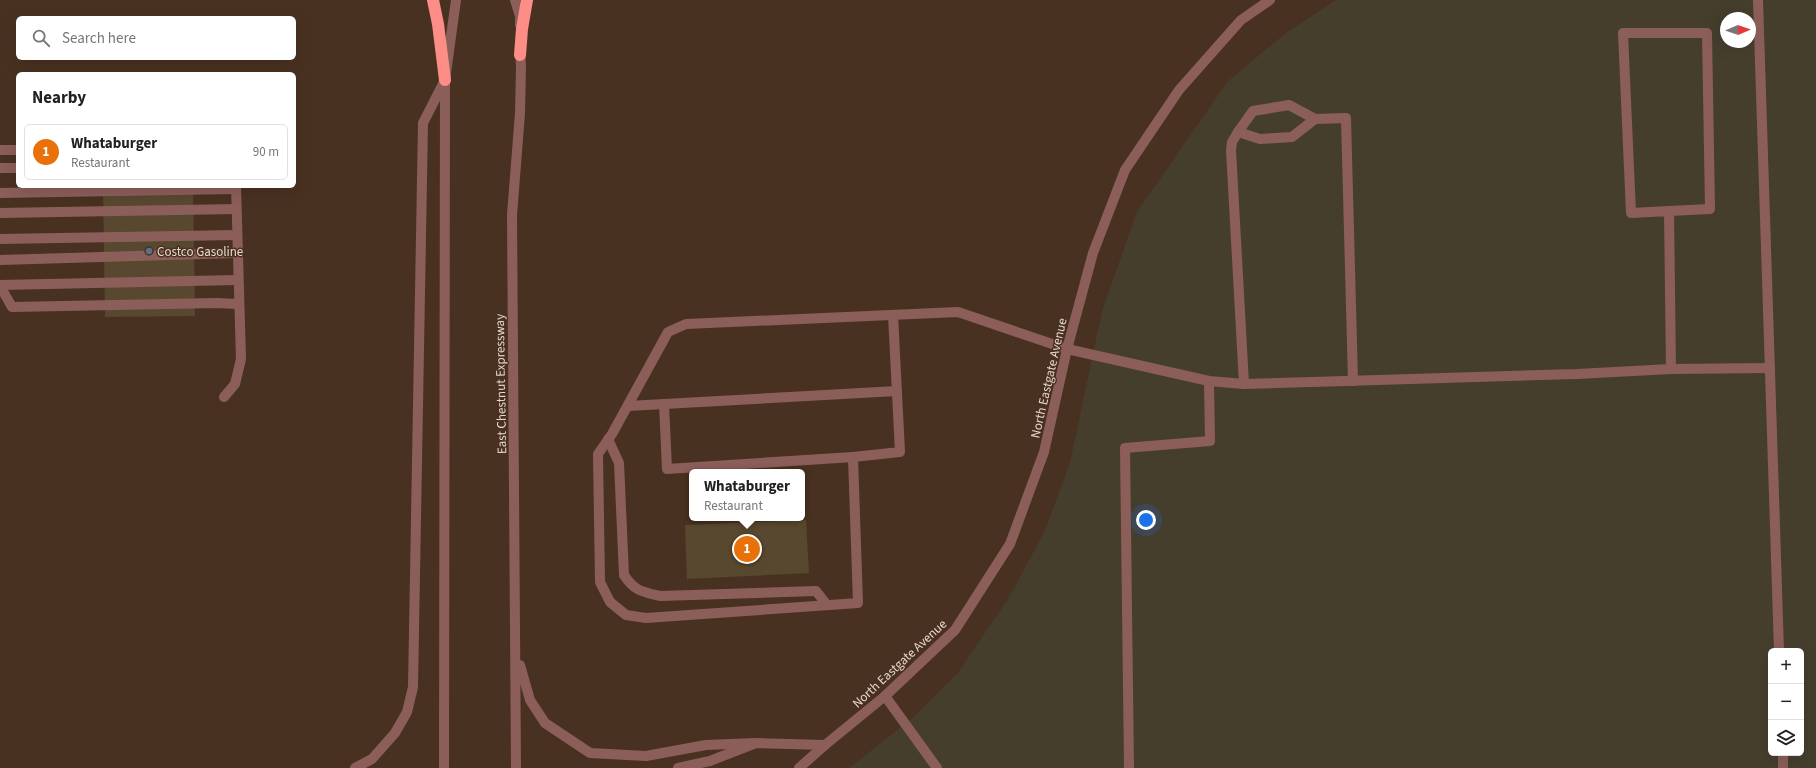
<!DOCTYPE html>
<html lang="en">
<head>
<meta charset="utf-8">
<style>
  body { margin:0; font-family:"Source Sans 3",sans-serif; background:#f6f6f6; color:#222 }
  .controls { position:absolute; right:12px; bottom:12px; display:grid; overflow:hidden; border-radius:6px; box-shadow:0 4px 16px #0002 }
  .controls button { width:36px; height:36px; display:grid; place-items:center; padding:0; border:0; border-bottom:1px solid #e0e0e0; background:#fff; color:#222; font:20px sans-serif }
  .compass { position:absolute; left:1720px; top:12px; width:36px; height:36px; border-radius:50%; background:#fff; box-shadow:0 4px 16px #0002; rotate:88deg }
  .you { position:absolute; left:1146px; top:520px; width:14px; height:14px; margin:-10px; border:3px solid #fff; border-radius:50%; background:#1a73e8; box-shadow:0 0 0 6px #1a73e833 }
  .badge { display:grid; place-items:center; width:26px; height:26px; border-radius:50%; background:#4a7139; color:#fff; font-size:13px; font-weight:700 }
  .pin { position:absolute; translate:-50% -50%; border:2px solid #fff; box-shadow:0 1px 4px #0006 }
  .popup { position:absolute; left:689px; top:469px; width:116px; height:52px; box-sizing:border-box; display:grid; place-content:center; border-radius:6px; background:#fff; filter:drop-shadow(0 1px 3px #0005); font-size:13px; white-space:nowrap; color:#767676 }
  .popup b { font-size:15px; color:#222 }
  .popup::after { content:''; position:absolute; left:50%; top:100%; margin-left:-8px; border:8px solid transparent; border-top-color:#fff }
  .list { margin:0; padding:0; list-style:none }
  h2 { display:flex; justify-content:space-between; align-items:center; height:52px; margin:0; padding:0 16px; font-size:17px }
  h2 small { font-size:13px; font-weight:400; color:#767676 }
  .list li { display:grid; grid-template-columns:26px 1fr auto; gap:12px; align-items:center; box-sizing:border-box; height:56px; margin:0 8px 8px; padding:0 8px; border:1px solid #e0e0e0; border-radius:6px }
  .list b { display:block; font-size:15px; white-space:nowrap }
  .list p { margin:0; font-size:13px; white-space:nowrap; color:#767676 }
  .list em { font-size:13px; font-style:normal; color:#767676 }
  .icon { flex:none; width:22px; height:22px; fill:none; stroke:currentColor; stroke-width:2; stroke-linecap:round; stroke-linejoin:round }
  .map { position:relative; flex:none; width:1816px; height:768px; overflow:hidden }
  .search { position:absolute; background:#fff; box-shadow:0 4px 16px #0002; left:16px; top:16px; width:280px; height:44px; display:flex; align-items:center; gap:10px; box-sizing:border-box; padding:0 14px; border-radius:6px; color:#767676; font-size:15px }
  .panel { position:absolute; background:#fff; box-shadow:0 4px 16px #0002; left:16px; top:72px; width:280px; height:116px; border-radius:6px }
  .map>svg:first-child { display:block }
  .commercial { fill:#463e2d; fill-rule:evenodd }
  .building { fill:#58482f }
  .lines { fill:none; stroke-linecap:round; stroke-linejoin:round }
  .service { stroke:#8c5e5a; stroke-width:10 }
  .tertiary { stroke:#8c5e5a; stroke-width:10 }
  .motorway { stroke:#fd8e87; stroke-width:12 }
  .service-dot { fill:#5c6f8a; stroke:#493121; stroke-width:1.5 }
  .labels { text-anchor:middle; stroke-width:3; stroke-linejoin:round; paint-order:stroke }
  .poi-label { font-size:13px; fill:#e7d7cd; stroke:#493121; text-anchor:start }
  .street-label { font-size:13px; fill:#e7d7cd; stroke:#493121 }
</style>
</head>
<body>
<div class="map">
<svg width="1816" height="768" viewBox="0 0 1816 768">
  <rect width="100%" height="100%" fill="#493121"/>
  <path class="commercial" d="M 1336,0 L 1816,0 L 1816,768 L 849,768 L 910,720 L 958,673 L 1008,599 L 1044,533 L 1070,463 L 1102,311 L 1137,212 L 1228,81 L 1286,33 ZM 1726,18 L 1750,18 L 1750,42 L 1726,42 ZM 1771,651 L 1801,651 L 1801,753 L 1771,753 Z"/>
  <g class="building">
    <polygon points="103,186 193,186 195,316 105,317"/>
    <polygon points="806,520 809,573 687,579 685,525"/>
  </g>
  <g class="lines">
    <g class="service">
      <polyline points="1758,0 1779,651"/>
      <polyline points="1238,132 1253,111 1289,105 1315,119 1346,118 1353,381"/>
      <polyline points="0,150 18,150"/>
      <polyline points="0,168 18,168"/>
      <polyline points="0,193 236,189"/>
      <polyline points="1669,211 1631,213 1623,33 1707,33 1710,209 1669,211 1671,369"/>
      <polyline points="0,213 236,209"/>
      <polyline points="0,239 237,235"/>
      <polyline points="0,260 237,253"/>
      <polyline points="0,285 237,280"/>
      <polyline points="0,286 12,307 217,303 238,304"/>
      <polyline points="893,315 900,452 853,457 858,603 646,618 626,615 610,602 600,582 598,454 612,434 668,332 686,324 958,312 1067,349 1209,381 1244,384 1577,374 1671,369 1770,368"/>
      <polyline points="1244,384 1231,150 1232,142 1238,132 1260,139 1292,137 1315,119"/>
      <polyline points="224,397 235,384 241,359 236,186"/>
      <polyline points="664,404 667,469 853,457"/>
      <polyline points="628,406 897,391"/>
      <path d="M 608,439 L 619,463 L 624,575 C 634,591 643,592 660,596 L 816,591 L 827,605"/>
      <polyline points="885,696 937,768"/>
      <polyline points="1783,753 1783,768"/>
      <polyline points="1129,768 1125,448 1210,441 1209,381"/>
    </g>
    <g class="tertiary">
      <polyline points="515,0 520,16 520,25"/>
      <polyline points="520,665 530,700 545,723 590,753 646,756 706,745 756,743"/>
      <polyline points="355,768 372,759 395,733 407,712 413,687 423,123 444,82"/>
      <polyline points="444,768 445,80 456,0"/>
      <polyline points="516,768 512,215 520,113 521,67 520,47"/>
      <polyline points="678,768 710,761 756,743 825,745"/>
      <polyline points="799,768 825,745 885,696 955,630 1010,544 1044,452 1067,349 1093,253 1125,170 1179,90 1241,20 1270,0"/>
    </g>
    <g class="motorway">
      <polyline points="433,0 438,24 445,80"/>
      <polyline points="520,55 522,29 527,0"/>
    </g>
  </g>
  <circle class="service-dot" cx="149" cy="251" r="4"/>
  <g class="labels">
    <g class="poi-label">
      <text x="157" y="256">Costco Gasoline</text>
    </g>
    <g class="street-label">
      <text transform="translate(1048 378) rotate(-77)" y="5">North Eastgate Avenue</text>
      <text transform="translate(500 384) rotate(-91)" y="5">East Chestnut Expressway</text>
      <text transform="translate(899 663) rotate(-43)" y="5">North Eastgate Avenue</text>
    </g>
  </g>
</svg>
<div class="controls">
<button>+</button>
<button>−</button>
<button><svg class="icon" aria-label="layers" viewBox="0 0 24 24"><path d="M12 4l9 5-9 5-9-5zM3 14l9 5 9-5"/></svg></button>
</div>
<svg class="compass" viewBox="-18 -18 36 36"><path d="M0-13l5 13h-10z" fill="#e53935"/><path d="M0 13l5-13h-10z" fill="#767676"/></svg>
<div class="you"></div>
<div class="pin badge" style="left:747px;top:549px;background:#e8710a">1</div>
<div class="popup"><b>Whataburger</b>Restaurant</div>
<div class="search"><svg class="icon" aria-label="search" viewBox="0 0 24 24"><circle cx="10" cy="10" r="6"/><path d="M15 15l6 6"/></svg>Search here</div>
<section class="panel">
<h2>Nearby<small></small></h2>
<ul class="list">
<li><span class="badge" style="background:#e8710a">1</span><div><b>Whataburger</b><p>Restaurant</p></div><em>90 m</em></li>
</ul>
</section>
</div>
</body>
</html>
